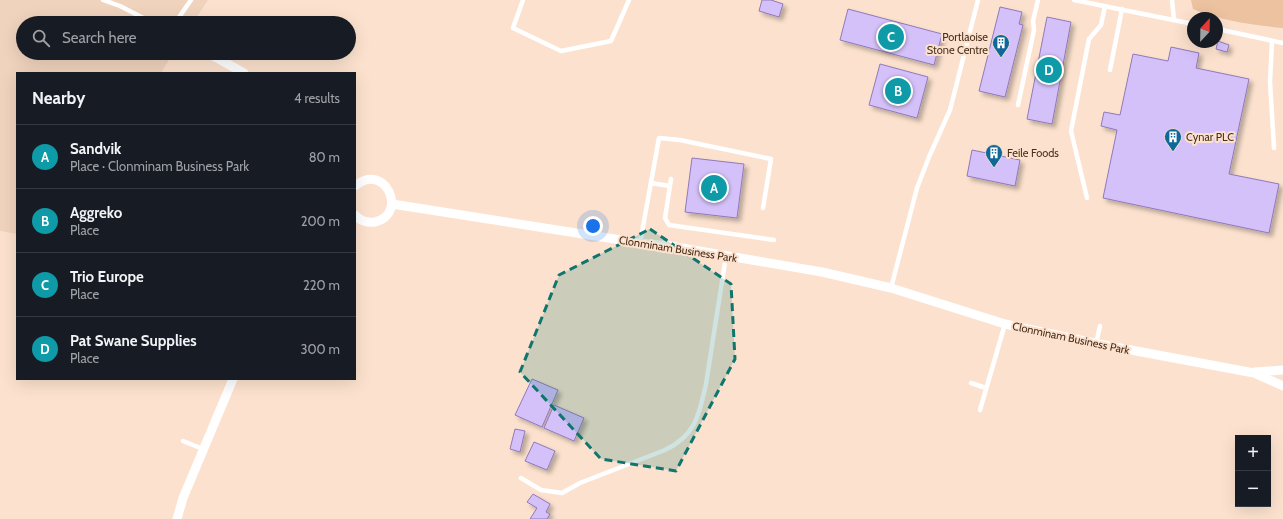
<!DOCTYPE html>
<html lang="en">
<head>
<meta charset="utf-8">
<style>
  body { margin:0; font-family:Cabin,sans-serif; background:#242831; color:#f1f3f6 }
  .controls { position:absolute; right:12px; bottom:12px; display:grid; overflow:hidden; border-radius:0px; box-shadow:0 4px 16px #0002 }
  .controls button { width:36px; height:36px; display:grid; place-items:center; padding:0; border:0; border-bottom:1px solid #363941; background:#171b24; color:#f1f3f6; font:20px sans-serif }
  .compass { position:absolute; left:1187px; top:12px; width:36px; height:36px; border-radius:50%; background:#171b24; box-shadow:0 4px 16px #0002; rotate:22deg }
  .you { position:absolute; left:593px; top:226px; width:14px; height:14px; margin:-10px; border:3px solid #fff; border-radius:50%; background:#1a73e8; box-shadow:0 0 0 6px #1a73e833 }
  .badge { display:grid; place-items:center; width:26px; height:26px; border-radius:50%; background:#0f766e; color:#fff; font-size:13px; font-weight:700 }
  .pin { position:absolute; translate:-50% -50%; border:2px solid #fff; box-shadow:0 1px 4px #0006 }
  .list { margin:0; padding:0; list-style:none }
  h2 { display:flex; justify-content:space-between; align-items:center; height:52px; margin:0; padding:0 16px; font-size:17px }
  h2 small { font-size:13px; font-weight:400; color:#9ea1a6 }
  .list li { display:grid; grid-template-columns:26px 1fr auto; gap:12px; align-items:center; box-sizing:border-box; height:64px; padding:0 16px; border-top:1px solid #363941 }
  .list b { display:block; font-size:15px; white-space:nowrap }
  .list p { margin:0; font-size:13px; white-space:nowrap; color:#9ea1a6 }
  .list em { font-size:13px; font-style:normal; color:#9ea1a6 }
  .icon { flex:none; width:22px; height:22px; fill:none; stroke:currentColor; stroke-width:2; stroke-linecap:round; stroke-linejoin:round }
  .map { position:relative; flex:none; width:1283px; height:519px; overflow:hidden }
  .search { position:absolute; background:#171b24; box-shadow:0 4px 16px #0002; left:16px; top:16px; width:340px; height:44px; display:flex; align-items:center; gap:10px; box-sizing:border-box; padding:0 14px; border-radius:22px; color:#9ea1a6; font-size:15px }
  .panel { position:absolute; background:#171b24; box-shadow:0 4px 16px #0002; left:16px; top:72px; width:340px; height:308px; border-radius:0px }
  .map>svg:first-child { display:block }
  .built { fill:#f0d3bd }
  .green { fill:#ecc2a1 }
  .building { fill:#d4c1f9; stroke:#9079ba; filter:url(#shadow) }
  .lines { fill:none; stroke-linecap:round; stroke-linejoin:round }
  .lane { stroke:#fff; stroke-width:4.5 }
  .street { stroke:#fff; stroke-width:9 }
  .marked { fill:#0f766e; fill-opacity:0.2; stroke:#0f766e; stroke-width:3; stroke-dasharray:8 5; stroke-linejoin:round }
  .labels { text-anchor:middle; stroke-width:4; stroke-linejoin:round; paint-order:stroke }
  .poi-label { font-size:11px; fill:#482f1a; stroke:#fce2ce; text-anchor:start }
  .street-label { font-size:11px; fill:#482f1a; stroke:#fce2ce }
</style>
</head>
<body>
<div class="map">
<svg width="1283" height="519" viewBox="0 0 1283 519">
  <defs>
    <filter id="shadow"><feDropShadow dx="3.5" dy="3.5" stdDeviation="2" flood-color="#0004"/></filter>
  </defs>
  <rect width="100%" height="100%" fill="#fce2ce"/>
  <polygon class="built" points="0,0 208,0 193,23 23,23 23,53 173,53 161,73 17,73 17,234 0,231"/>
  <path class="green" d="M 1191,0 L 1283,0 L 1283,28 C 1253,25 1221,21 1193,9 Z"/>
  <g class="building">
    <polygon points="762,0 771,0 783,4 779,17 759,11"/>
    <polygon points="1000,7 1022,12 1019,24 1023,25 1005,97 979,91"/>
    <polygon points="848,9 942,34 934,65 840,40"/>
    <polygon points="1047,17 1071,22 1052,124 1027,119"/>
    <polygon points="1218,41 1229,45 1227,52 1216,49"/>
    <polygon points="1171,47 1199,53 1196,68 1249,79 1229,174 1279,184 1269,233 1103,198 1117,130 1101,126 1104,112 1120,115 1133,54 1168,61"/>
    <polygon points="880,64 928,77 917,118 869,105"/>
    <polygon points="972,150 1020,160 1015,186 967,176"/>
    <polygon points="692,158 744,164 737,218 685,212"/>
    <polygon points="532,379 558,390 542,427 515,415"/>
    <polygon points="554,405 584,418 574,441 544,428"/>
    <polygon points="515,429 525,431 520,452 510,449"/>
    <polygon points="534,442 555,451 547,470 525,461"/>
    <polygon points="533,494 550,504 546,512 550,514 547,519 530,519 537,508 527,502"/>
  </g>
  <g class="lines">
    <g class="lane">
      <polyline points="103,0 120,6 153,23"/>
      <polyline points="523,0 513,28 561,51 611,41 629,0"/>
      <polyline points="1074,0 1193,24"/>
      <polyline points="1172,0 1174,20"/>
      <polyline points="175,23 191,0"/>
      <polyline points="1217,29 1283,43"/>
      <polyline points="1272,41 1270,82 1274,148"/>
      <polyline points="1110,70 1122,9"/>
      <polyline points="1018,105 1034,30 1033,21 1038,0"/>
      <polyline points="671,179 665,218 669,225 774,240"/>
      <polyline points="651,183 670,186"/>
      <polyline points="1087,198 1071,131 1089,39 1101,25 1105,6"/>
      <polyline points="640,243 659,138 680,140 771,159 763,208"/>
      <polyline points="891,288 917,188 929,157 950,110 978,0"/>
      <polyline points="1096,344 1100,326"/>
      <polyline points="971,383 986,388"/>
      <polyline points="980,410 1005,324"/>
      <polyline points="183,441 203,449"/>
      <path d="M 521,478 L 541,490 L 562,493 L 580,483 L 665,450 C 696,435 699,415 706,384 L 726,256"/>
    </g>
    <g class="street">
      <polyline points="208,53 244,73"/>
      <path d="M 355,186 C 385,161 409,214 375,222 C 368,223 360,221 355,215"/>
      <polyline points="392,204 640,243 670,246 822,272 891,288 1005,324 1099,344 1254,373 1283,386"/>
      <polyline points="1255,372 1283,370"/>
      <polyline points="177,519 183,498 233,379"/>
    </g>
  </g>
  <path class="marked" d="M 650,229 L 731,284 L 735,359 L 676,471 L 601,459 L 520,372 L 559,275 Z"/>
  <defs>
    <symbol id="building-pin" viewBox="-11 -11 22 30"><path d="M0 17L-7.5 6A9.5 9.5 0 1 1 7.5 6Z" fill="#106898" stroke="#fce2ce"/><path d="M-4-6H4V6H1V3H-1V6H-4ZM-2.5-4.3h1.7v1.8h-1.7ZM.8-4.3h1.7v1.8H.8ZM-2.5-1h1.7V.8h-1.7ZM.8-1h1.7V.8H.8Z" fill="#fff"/></symbol>
  </defs>
  <g fill-rule="evenodd">
    <use href="#building-pin" x="991" y="33" width="20" height="27"/>
    <use href="#building-pin" x="1163" y="127" width="20" height="27"/>
    <use href="#building-pin" x="984" y="143" width="20" height="27"/>
  </g>
  <g class="labels">
    <g class="poi-label">
      <text x="988" y="41" text-anchor="end">Portlaoise<tspan x="988" dy="13">Stone Centre</tspan></text>
      <text x="1186" y="141">Cynar PLC</text>
      <text x="1007" y="157">Feile Foods</text>
    </g>
    <g class="street-label">
      <text transform="translate(678 249) rotate(9)" y="4">Clonminam Business Park</text>
      <text transform="translate(1071 338) rotate(12)" y="4">Clonminam Business Park</text>
    </g>
  </g>
</svg>
<div class="controls">
<button>+</button>
<button>−</button>
</div>
<svg class="compass" viewBox="-18 -18 36 36"><path d="M0-13l5 13h-10z" fill="#e53935"/><path d="M0 13l5-13h-10z" fill="#9ea1a6"/></svg>
<div class="you"></div>
<div class="pin badge" style="left:714px;top:188px;background:#0f9aa8">A</div>
<div class="pin badge" style="left:898px;top:91px;background:#0f9aa8">B</div>
<div class="pin badge" style="left:891px;top:37px;background:#0f9aa8">C</div>
<div class="pin badge" style="left:1049px;top:70px;background:#0f9aa8">D</div>
<div class="search"><svg class="icon" aria-label="search" viewBox="0 0 24 24"><circle cx="10" cy="10" r="6"/><path d="M15 15l6 6"/></svg>Search here</div>
<section class="panel">
<h2>Nearby<small>4 results</small></h2>
<ul class="list">
<li><span class="badge" style="background:#0f9aa8">A</span><div><b>Sandvik</b><p>Place · Clonminam Business Park</p></div><em>80 m</em></li>
<li><span class="badge" style="background:#0f9aa8">B</span><div><b>Aggreko</b><p>Place</p></div><em>200 m</em></li>
<li><span class="badge" style="background:#0f9aa8">C</span><div><b>Trio Europe</b><p>Place</p></div><em>220 m</em></li>
<li><span class="badge" style="background:#0f9aa8">D</span><div><b>Pat Swane Supplies</b><p>Place</p></div><em>300 m</em></li>
</ul>
</section>
</div>
</body>
</html>
